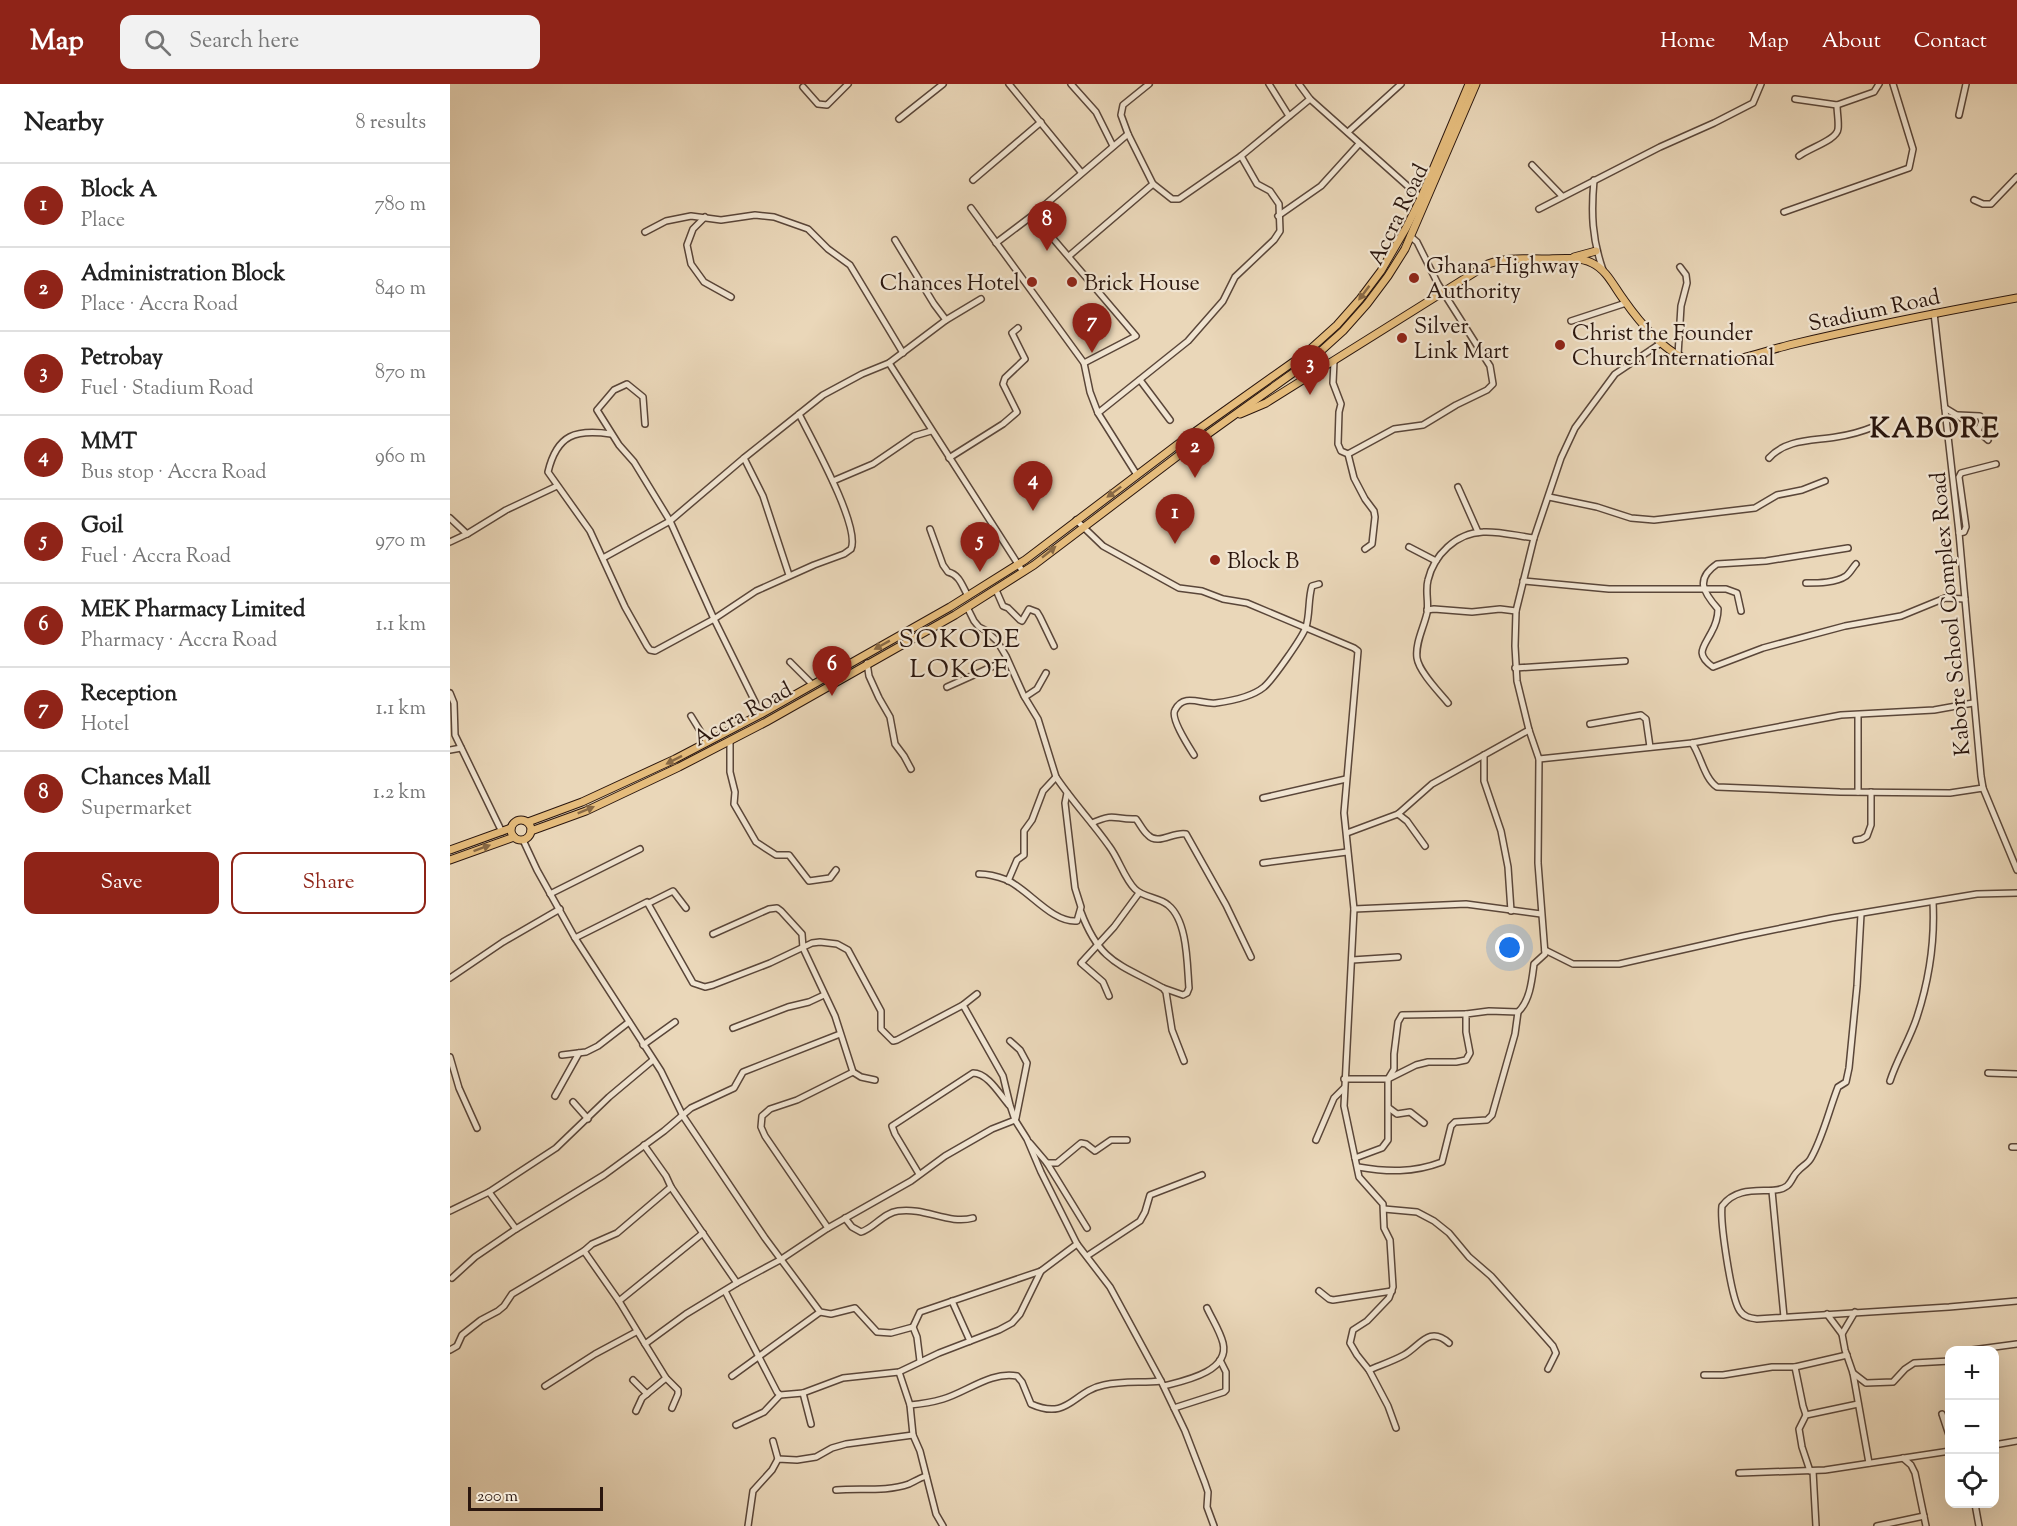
<!DOCTYPE html>
<html lang="en">
<head>
<meta charset="utf-8">
<style>
  body { margin:0; font-family:"Sorts Mill Goudy",serif; background:#f2f2f2; color:#222 }
  .controls { position:absolute; right:18px; bottom:18px; display:grid; overflow:hidden; border-radius:12px; box-shadow:0 6px 24px #0002 }
  .controls button { width:54px; height:54px; display:grid; place-items:center; padding:0; border:0; border-bottom:2px solid #e0e0e0; background:#fff; color:#222; font:30px sans-serif }
  .scale { position:absolute; left:18px; bottom:15px; width:135px; box-sizing:border-box; padding-left:6px; border:3px solid #2a160e; border-top:0; font-size:16px; line-height:21px; white-space:nowrap; color:#2a160e; -webkit-text-stroke:4px #f1e5d2; paint-order:stroke }
  .you { position:absolute; left:1060px; top:864px; width:21px; height:21px; margin:-15px; border:4px solid #fff; border-radius:50%; background:#1a73e8; box-shadow:0 0 0 9px #1a73e833 }
  .badge { display:grid; place-items:center; width:39px; height:39px; border-radius:50%; background:#8f2418; color:#fff; font-size:20px; font-weight:700 }
  .pin { position:absolute; translate:-50% -50px; filter:drop-shadow(0 2px 3px #0008) }
  .pin::after { content:''; position:absolute; top:32px; width:21px; height:18px; background:inherit; clip-path:polygon(0 0,100% 0,50% 100%) }
  .list { margin:0; padding:0; list-style:none }
  h2 { display:flex; justify-content:space-between; align-items:center; height:78px; margin:0; padding:0 24px; font-size:26px }
  h2 small { font-size:20px; font-weight:400; color:#767676 }
  .list li { display:grid; grid-template-columns:39px 1fr auto; gap:18px; align-items:center; box-sizing:border-box; height:84px; padding:0 24px; border-top:2px solid #e0e0e0 }
  .list b { display:block; font-size:22px; white-space:nowrap }
  .list p { margin:0; font-size:20px; white-space:nowrap; color:#767676 }
  .list em { font-size:20px; font-style:normal; color:#767676 }
  .actions { display:flex; gap:12px; padding:18px 24px }
  .actions a { flex:1; padding:14px 0; border:2px solid #8f2418; border-radius:12px; text-align:center; font-size:21px; color:#8f2418 }
  .actions .main { background:#8f2418; color:#fff }
  .icon { flex:none; width:33px; height:33px; fill:none; stroke:currentColor; stroke-width:2; stroke-linecap:round; stroke-linejoin:round }
  .map { position:relative; flex:none; width:1567px; height:1442px; overflow:hidden }
  header { display:flex; align-items:center; gap:36px; box-sizing:border-box; height:84px; padding:0 30px; background:#8f2418; color:#fff }
  header strong { font-size:28px }
  nav { display:flex; gap:33px; margin-inline-start:auto; font-size:21px }
  .search { width:420px; height:54px; background:#f2f2f2; display:flex; align-items:center; gap:15px; box-sizing:border-box; padding:0 21px; border-radius:12px; color:#767676; font-size:22px }
  main { display:flex }
  aside { flex:1; background:#fff }
  .map>svg:first-child { display:block }
  .lines { fill:none; stroke-linecap:round; stroke-linejoin:round }
  .minor-casing { stroke:#5a4639; stroke-width:8 }
  .major-casing { stroke:#2a160e; stroke-width:9 }
  .minor { stroke:#f1e5d2; stroke-width:5 }
  .major { stroke:#e5bc7c; stroke-width:7 }
  .oneway { fill:#886945 }
  .poi-dot { fill:#8f2418; stroke:#f1e5d2; stroke-width:2 }
  .labels { text-anchor:middle; stroke-width:4.5; stroke-linejoin:round; paint-order:stroke }
  .street-label { font-size:22px; fill:#2a160e; stroke:#f1e5d2 }
  .poi-label { font-size:22px; fill:#2a160e; stroke:#f1e5d2; text-anchor:start }
  .quarter-label { font-size:26px; letter-spacing:1.5px; fill:#2a160e; stroke:#f1e5d2 }
  .district-label { font-size:28px; font-weight:bold; letter-spacing:1.5px; fill:#2a160e; stroke:#f1e5d2 }
</style>
</head>
<body>
<header>
<strong>Map</strong>
<div class="search"><svg class="icon" aria-label="search" viewBox="0 0 24 24"><circle cx="10" cy="10" r="6"/><path d="M15 15l6 6"/></svg>Search here</div>
<nav><a>Home</a><a>Map</a><a>About</a><a>Contact</a></nav>
</header>
<main>
<aside>
<h2>Nearby<small>8 results</small></h2>
<ul class="list">
<li><span class="badge">1</span><div><b>Block A</b><p>Place</p></div><em>780 m</em></li>
<li><span class="badge">2</span><div><b>Administration Block</b><p>Place · Accra Road</p></div><em>840 m</em></li>
<li><span class="badge">3</span><div><b>Petrobay</b><p>Fuel · Stadium Road</p></div><em>870 m</em></li>
<li><span class="badge">4</span><div><b>MMT</b><p>Bus stop · Accra Road</p></div><em>960 m</em></li>
<li><span class="badge">5</span><div><b>Goil</b><p>Fuel · Accra Road</p></div><em>970 m</em></li>
<li><span class="badge">6</span><div><b>MEK Pharmacy Limited</b><p>Pharmacy · Accra Road</p></div><em>1.1 km</em></li>
<li><span class="badge">7</span><div><b>Reception</b><p>Hotel</p></div><em>1.1 km</em></li>
<li><span class="badge">8</span><div><b>Chances Mall</b><p>Supermarket</p></div><em>1.2 km</em></li>
</ul>
<div class="actions"><a class="main">Save</a><a>Share</a></div>
</aside>
<div class="map">
<svg width="1567" height="1442" viewBox="0 0 1567 1442">
  <rect width="100%" height="100%" fill="#ead7b9"/>
  <filter id="stains"><feTurbulence type="fractalNoise" baseFrequency=".00333" numOctaves="4"/><feColorMatrix values="0 0 0 0 .2 0 0 0 0 .09 0 0 0 0 .02 0 0 0 .5 -.17"/></filter>
  <radialGradient id="worn" r=".72"><stop offset=".6" stop-color="#630" stop-opacity="0"/><stop offset="1" stop-color="#630" stop-opacity=".3"/></radialGradient>
  <g class="lines">
    <defs>
      <g id="minor">
        <polyline points="559,0 631,88"/>
        <polyline points="621,0 646,28 663,62"/>
        <polyline points="699,0 673,21 671,31 678,50 703,100 722,115 729,115 791,72 860,15"/>
        <polyline points="819,0 839,32"/>
        <polyline points="849,0 860,15 971,114"/>
        <polyline points="353,3 368,20 377,21 398,0"/>
        <polyline points="1345,15 1387,21 1424,8 1429,0"/>
        <polyline points="1509,31 1516,0"/>
        <polyline points="449,35 493,0"/>
        <polyline points="898,48 951,0"/>
        <path d="M 1349,72 C 1359,64 1387,56 1388,45 C 1389,38 1387,29 1387,21"/>
        <polyline points="1082,81 1112,112"/>
        <polyline points="523,96 591,38"/>
        <path d="M 1144,96 C 1141,129 1142,155 1153,186"/>
        <polyline points="1524,116 1533,120 1541,120 1567,93"/>
        <polyline points="521,124 634,279 640,308 648,329 687,391"/>
        <polyline points="1089,125 1210,63 1264,39 1303,19 1311,0"/>
        <polyline points="1334,128 1459,84 1463,65 1443,0"/>
        <polyline points="583,131 686,252 634,279"/>
        <polyline points="828,132 871,102 909,60"/>
        <polyline points="255,133 243,145 237,161 241,180 254,198 281,213"/>
        <polyline points="195,148 216,137 241,132 271,136 305,131 324,133 358,145 378,165 400,181 453,269"/>
        <polyline points="445,156 484,220 496,236"/>
        <polyline points="546,159 583,131 678,50"/>
        <polyline points="619,172 703,100"/>
        <polyline points="1484,229 1509,449 1531,692 1533,704 1567,786"/>
        <polyline points="1121,237 1176,219"/>
        <polyline points="1228,271 1231,222 1237,199 1236,191 1230,183"/>
        <polyline points="884,277 883,299 891,320 889,328 888,360 891,367 898,370 904,394 915,415 924,427 925,433 922,460 915,465"/>
        <polyline points="439,279 573,488"/>
        <polyline points="690,296 720,336"/>
        <polyline points="1495,324 1518,338 1538,356"/>
        <polyline points="648,329 738,257 773,217 785,193 824,156 830,147 829,120 820,107 807,100 791,72"/>
        <polyline points="1508,331 1530,332 1532,337 1528,347"/>
        <polyline points="195,340 193,313 177,300 164,306 147,326 169,361 184,378 220,437 264,535 311,630"/>
        <path d="M 161,350 C 126,345 107,350 98,388 L 140,447 L 175,523 L 197,562 L 200,566 L 205,567 L 264,535 L 306,507 L 364,481 L 394,470 L 401,465 C 411,443 361,354 349,330"/>
        <polyline points="898,370 944,345 973,341 1006,321 1037,306 1043,300 1040,282 988,200 967,158 960,152"/>
        <polyline points="294,374 313,412 339,491"/>
        <polyline points="499,374 553,340 567,328 553,300 555,294 575,275 562,249 568,244"/>
        <path d="M 1319,374 C 1336,355 1362,357 1386,353 C 1399,351 1411,348 1423,343"/>
        <polyline points="383,397 423,380 464,352 481,347"/>
        <polyline points="1008,403 1028,448"/>
        <polyline points="1099,413 1147,423 1181,434 1204,436 1305,424 1327,411 1352,406 1375,397"/>
        <polyline points="0,434 17,450 56,426 107,402"/>
        <polyline points="626,436 653,462 729,504 752,507 773,515 797,519 904,564 908,567 894,729 904,825 894,1022 909,1093 933,1120 934,1144 940,1156 943,1203 939,1214 917,1237 903,1246 900,1259 907,1271 919,1286 938,1322 946,1344"/>
        <path d="M 480,445 L 493,481 L 498,488 C 510,491 512,502 518,512"/>
        <polyline points="1509,449 1514,448 1516,443 1509,393 1511,389 1546,380"/>
        <polyline points="0,458 17,450"/>
        <polyline points="959,463 986,477"/>
        <path d="M 1398,464 L 1316,477 L 1267,480 C 1245,495 1253,508 1268,525 C 1268,533 1265,542 1261,549 C 1253,564 1245,570 1263,583 L 1313,564 L 1395,542 L 1451,532 L 1495,514 L 1515,515"/>
        <polyline points="153,474 220,437 294,374 373,311 412,290 439,279 496,236 531,215"/>
        <polyline points="1073,497 1159,505 1276,505 1287,509 1291,527"/>
        <path d="M 1356,499 C 1368,499 1386,499 1396,492 C 1400,489 1403,483 1406,480"/>
        <polyline points="546,506 553,522 558,524 570,536 572,537 579,525 587,528 590,533 604,562"/>
        <path d="M 517,523 L 524,537 L 529,543 L 535,546 L 547,557 L 556,572 L 574,612 L 588,635 L 606,693 C 622,717 642,738 659,762 C 669,775 674,794 685,805 C 694,814 709,813 718,821 C 738,837 737,881 739,904 L 737,909 L 733,911 L 713,904"/>
        <polyline points="977,526 984,525 1022,528 1050,525 1066,527"/>
        <polyline points="340,578 362,600"/>
        <polyline points="417,579 419,592 429,614 440,633 445,660 454,672 461,685"/>
        <polyline points="1065,584 1175,577"/>
        <polyline points="497,603 557,576"/>
        <polyline points="0,609 4,619 5,651 52,748"/>
        <polyline points="575,613 587,605 596,589"/>
        <path d="M 998,619 C 990,609 969,588 967,574 C 965,559 974,543 977,529 C 979,518 975,507 978,496 C 984,471 1006,449 1033,448 C 1049,447 1067,452 1084,454"/>
        <polyline points="1408,631 1408,708"/>
        <polyline points="241,632 257,658"/>
        <polyline points="1140,640 1191,631 1196,635 1200,663"/>
        <polyline points="280,657 280,688 285,708 284,720 306,758 326,771 339,771 359,797 380,794 386,786"/>
        <path d="M 1242,659 C 1251,672 1254,694 1267,703 L 1390,708 L 1500,709 L 1533,704"/>
        <polyline points="0,666 11,664"/>
        <path d="M 744,671 C 739,663 720,634 725,626 C 734,608 752,621 766,619 C 781,617 803,612 814,603 C 823,595 852,554 856,543 C 860,530 858,515 862,502 L 869,500"/>
        <polyline points="1034,671 1034,697 1051,747 1058,783 1061,827"/>
        <polyline points="1089,675 1242,659 1391,631 1484,626 1523,619"/>
        <polyline points="813,714 896,695"/>
        <polyline points="948,730 957,737 975,762"/>
        <path d="M 642,739 C 666,728 664,736 686,735 C 690,740 693,747 698,751 C 708,762 724,747 736,750 L 776,821 L 801,873"/>
        <polyline points="897,749 948,730 982,700 1079,646"/>
        <polyline points="73,756 87,786 125,854 211,987 233,1032 315,1154 370,1228 381,1230 405,1224 427,1248 441,1249 463,1243"/>
        <polyline points="1406,756 1412,755 1417,752 1421,741 1421,708"/>
        <polyline points="813,779 897,768"/>
        <path d="M 529,790 C 538,790 549,793 557,796 C 579,806 602,839 627,837 L 631,823 L 625,804 L 615,719 L 617,709"/>
        <polyline points="558,797 567,776 574,771 574,747 582,736 593,707 606,693"/>
        <polyline points="100,810 190,765"/>
        <polyline points="199,819 223,807 236,824"/>
        <polyline points="904,825 1016,820 1091,830"/>
        <path d="M 631,828 C 650,879 670,880 713,904 L 716,908 L 722,946 L 734,977"/>
        <path d="M 1411,830 L 1407,902 L 1399,984 L 1396,998 L 1388,1003 C 1379,1026 1373,1053 1361,1074 C 1358,1080 1352,1082 1348,1087 C 1343,1091 1342,1098 1337,1102 C 1323,1113 1291,1097 1272,1122 C 1270,1138 1281,1215 1290,1227 C 1294,1233 1300,1234 1307,1235 L 1499,1223 L 1567,1217"/>
        <polyline points="263,850 319,825 327,824 331,827 352,850 353,864 385,932 403,988 411,993 425,996"/>
        <polyline points="125,854 197,818 243,899 255,903 263,901 320,879 362,859 370,858 387,860 398,866 431,927 431,945 443,957 447,956 513,921 527,910"/>
        <polyline points="1095,866 1123,880 1169,880 1293,852 1382,834 1527,810 1567,809"/>
        <polyline points="902,876 948,873"/>
        <polyline points="0,894 53,858 110,825"/>
        <polyline points="659,912 653,898 631,879 664,843 689,809"/>
        <polyline points="513,921 553,992 560,1021 565,1036 577,1055 591,1088 627,1160 660,1203 711,1297 735,1347 755,1399 758,1408 757,1423 764,1442"/>
        <polyline points="283,944 338,923 359,918 374,911"/>
        <polyline points="560,957 570,966 577,979 566,1034"/>
        <polyline points="193,961 225,938"/>
        <polyline points="112,971 136,968 148,962 179,938"/>
        <polyline points="0,973 9,1004 27,1044"/>
        <polyline points="1538,989 1567,990"/>
        <path d="M 894,995 L 938,995 L 966,981 L 978,978 L 1006,978 L 1016,976 L 1020,969 L 1016,948 L 1016,930 L 1039,927 L 1068,928 C 1080,917 1082,896 1084,880 L 1095,870 L 1088,779 L 1089,675 L 1079,646 L 1067,597 L 1065,562 L 1066,527 L 1084,454 L 1111,374 L 1125,344 L 1165,290 L 1211,259"/>
        <path d="M 1440,997 C 1447,975 1460,955 1467,933 C 1479,896 1485,857 1483,818"/>
        <polyline points="105,1012 129,969"/>
        <polyline points="123,1018 138,1035"/>
        <polyline points="939,1024 947,1030 960,1028 974,1039"/>
        <polyline points="866,1056 884,1014 894,1004"/>
        <polyline points="580,1059 597,1079 637,1144"/>
        <polyline points="194,1061 216,1092 221,1103 167,1149 142,1160 134,1167 169,1217 195,1260 236,1230 287,1199 330,1176 378,1144 461,1097 495,1072 542,1045 565,1036"/>
        <polyline points="1562,1063 1567,1063"/>
        <polyline points="905,1074 932,1064 938,1056 938,995 944,985 944,970 948,938 952,931 1016,930"/>
        <polyline points="597,1079 607,1079 631,1059 636,1060 645,1067 661,1056 677,1056"/>
        <path d="M 908,1083 C 937,1088 963,1089 992,1078 L 1001,1042 L 1005,1038 L 1037,1036 L 1042,1031 L 1065,950 L 1068,928"/>
        <path d="M 469,1090 L 445,1050 L 442,1042 L 523,989 C 538,989 550,1011 559,1021"/>
        <polyline points="221,1103 287,1199"/>
        <polyline points="1322,1107 1334,1233"/>
        <polyline points="39,1108 106,1064 159,1013 203,976"/>
        <polyline points="934,1125 967,1128 984,1137 999,1149 1019,1173 1041,1192 1103,1262 1106,1269 1098,1285"/>
        <polyline points="0,1127 39,1108 66,1145 154,1091 214,1047 241,1024 284,1004 293,988 390,950"/>
        <path d="M 395,1134 L 402,1143 L 411,1148 C 424,1144 433,1129 448,1127 C 475,1123 499,1141 523,1134"/>
        <polyline points="378,1144 315,1052 311,1043 312,1032 320,1025 347,1016 403,988"/>
        <polyline points="637,1172 690,1137 695,1128 700,1111 752,1091"/>
        <polyline points="2,1194 25,1173 66,1145"/>
        <polyline points="275,1207 327,1308 330,1311 353,1309 393,1294 449,1288 489,1269 549,1246 562,1239 570,1230 591,1187"/>
        <polyline points="869,1207 879,1215 883,1216 942,1207"/>
        <polyline points="169,1217 253,1149"/>
        <polyline points="502,1217 520,1257"/>
        <polyline points="1405,1228 1392,1250 1395,1266 1403,1289 1419,1379"/>
        <polyline points="1377,1230 1392,1250"/>
        <polyline points="195,1260 216,1294 228,1306 228,1310 222,1324"/>
        <polyline points="0,1266 7,1262 12,1251 31,1236 48,1227 54,1222 62,1210 134,1167"/>
        <polyline points="1522,1266 1567,1260"/>
        <polyline points="470,1277 467,1253 463,1243 470,1228 591,1187 627,1160"/>
        <polyline points="1345,1283 1353,1322 1356,1331"/>
        <path d="M 919,1286 C 931,1281 943,1277 954,1271 C 970,1262 979,1241 999,1259"/>
        <polyline points="449,1288 460,1321 463,1351 470,1367 486,1430 493,1442"/>
        <polyline points="1403,1289 1416,1299 1443,1298 1455,1285 1464,1279 1500,1277"/>
        <polyline points="1254,1291 1273,1291 1322,1283 1345,1283 1397,1271"/>
        <polyline points="282,1292 370,1228"/>
        <polyline points="183,1296 197,1310"/>
        <polyline points="95,1302 145,1270 186,1248"/>
        <path d="M 714,1302 C 733,1297 780,1288 773,1259 C 770,1247 762,1235 757,1224"/>
        <polyline points="353,1309 361,1340"/>
        <path d="M 460,1321 C 471,1320 483,1318 493,1315 C 517,1308 541,1287 567,1292 L 572,1298 L 581,1320 C 619,1337 623,1307 654,1301 C 673,1297 693,1299 711,1297"/>
        <polyline points="724,1324 774,1308 776,1306 776,1288 770,1276"/>
        <polyline points="186,1327 192,1314 216,1294"/>
        <polyline points="1492,1330 1500,1354"/>
        <polyline points="286,1341 314,1328 330,1311"/>
        <polyline points="323,1357 328,1375"/>
        <polyline points="1544,1361 1567,1357"/>
        <polyline points="1453,1374 1461,1381 1465,1389 1476,1442"/>
        <polyline points="1360,1387 1352,1363 1349,1345 1356,1331 1408,1320"/>
        <polyline points="1363,1387 1366,1442"/>
        <polyline points="1289,1389 1375,1386 1500,1367"/>
        <path d="M 386,1406 C 409,1404 437,1408 459,1400 C 465,1397 470,1394 476,1392"/>
        <polyline points="1525,1420 1529,1442"/>
        <polyline points="298,1442 303,1407 322,1386 328,1375 347,1376 366,1373 382,1364 396,1360 463,1351"/>
        <polyline points="1427,1442 1474,1432"/>
      </g>
      <g id="major">
        <polyline points="1124,173 1146,167"/>
        <path d="M 790,330 L 816,319 L 1038,180 C 1056,173 1073,175 1092,175 C 1107,175 1128,172 1142,179 C 1157,186 1164,203 1174,216 C 1188,236 1216,271 1241,276 C 1273,284 1308,269 1339,261 C 1415,243 1491,228 1567,214"/>
        <circle cx="71" cy="746" r="10"/>
        <polyline points="78,738 132,718 225,675 311,630 500,523 575,476 732,357 856,269 887,241 910,215 931,187 956,144 971,114 1019,0"/>
        <polyline points="81,747 136,727 229,683 316,638 505,531 584,481 737,365 861,276 893,247 917,220 938,192 955,165 1026,0"/>
        <polyline points="0,766 61,744"/>
        <polyline points="0,776 64,753"/>
      </g>
    </defs>
    <use href="#minor" class="minor-casing"/>
    <use href="#major" class="major-casing"/>
    <use href="#minor" class="minor"/>
    <use href="#major" class="major"/>
  </g>
  <defs><path id="oneway-solid" d="M-6-.8H1V-3.2L6.5 0L1 3.2V.8H-6Z" transform="scale(1.5)"/></defs>
  <g class="oneway">
    <use href="#oneway-solid" transform="translate(914 209) rotate(127)"/>
    <use href="#oneway-solid" transform="translate(664 408) rotate(143)"/>
    <use href="#oneway-solid" transform="translate(599 468) rotate(-39)"/>
    <use href="#oneway-solid" transform="translate(432 561) rotate(151)"/>
    <use href="#oneway-solid" transform="translate(224 676) rotate(153)"/>
    <use href="#oneway-solid" transform="translate(136 726) rotate(-22)"/>
    <use href="#oneway-solid" transform="translate(32 764) rotate(-20)"/>
  </g>
  <g class="poi-dot">
    <circle cx="964" cy="194" r="6"/>
    <circle cx="582" cy="198" r="6"/>
    <circle cx="622" cy="198" r="6"/>
    <circle cx="952" cy="254" r="6"/>
    <circle cx="1110" cy="261" r="6"/>
    <circle cx="765" cy="476" r="6"/>
  </g>
  <g class="labels">
    <g class="street-label">
      <text transform="translate(947 130) rotate(-64)" y="8">Accra Road</text>
      <text transform="translate(1424 225) rotate(-12)" y="8">Stadium Road</text>
      <text transform="translate(1499 530) rotate(-95)" y="8">Kabore School Complex Road</text>
      <text transform="translate(292 629) rotate(-29)" y="8">Accra Road</text>
    </g>
    <g class="poi-label">
      <text x="976" y="189">Ghana Highway<tspan x="976" dy="25">Authority</tspan></text>
      <text x="570" y="206" text-anchor="end">Chances Hotel</text>
      <text x="634" y="206">Brick House</text>
      <text x="964" y="249">Silver<tspan x="964" dy="25">Link Mart</tspan></text>
      <text x="1122" y="256">Christ the Founder<tspan x="1122" dy="25">Church International</tspan></text>
      <text x="777" y="484">Block B</text>
    </g>
    <g class="quarter-label">
      <text x="510" y="563">SOKODE<tspan x="510" dy="30">LOKOE</tspan></text>
    </g>
    <g class="district-label">
      <text x="1485" y="353">KABORE</text>
    </g>
  </g>
  <rect width="100%" height="100%" filter="url(#stains)"/>
  <rect width="100%" height="100%" fill="url(#worn)"/>
</svg>
<div class="controls">
<button>+</button>
<button>−</button>
<button><svg class="icon" aria-label="locate" viewBox="0 0 24 24"><circle cx="12" cy="12" r="6"/><path d="M12 2v4M12 18v4M2 12h4M18 12h4"/></svg></button>
</div>
<div class="scale">200 m</div>
<div class="you"></div>
<div class="pin badge" style="left:725px;top:460px">1</div>
<div class="pin badge" style="left:745px;top:394px">2</div>
<div class="pin badge" style="left:860px;top:311px">3</div>
<div class="pin badge" style="left:583px;top:427px">4</div>
<div class="pin badge" style="left:530px;top:488px">5</div>
<div class="pin badge" style="left:382px;top:612px">6</div>
<div class="pin badge" style="left:642px;top:269px">7</div>
<div class="pin badge" style="left:597px;top:167px">8</div>
</div>
</main>
</body>
</html>
